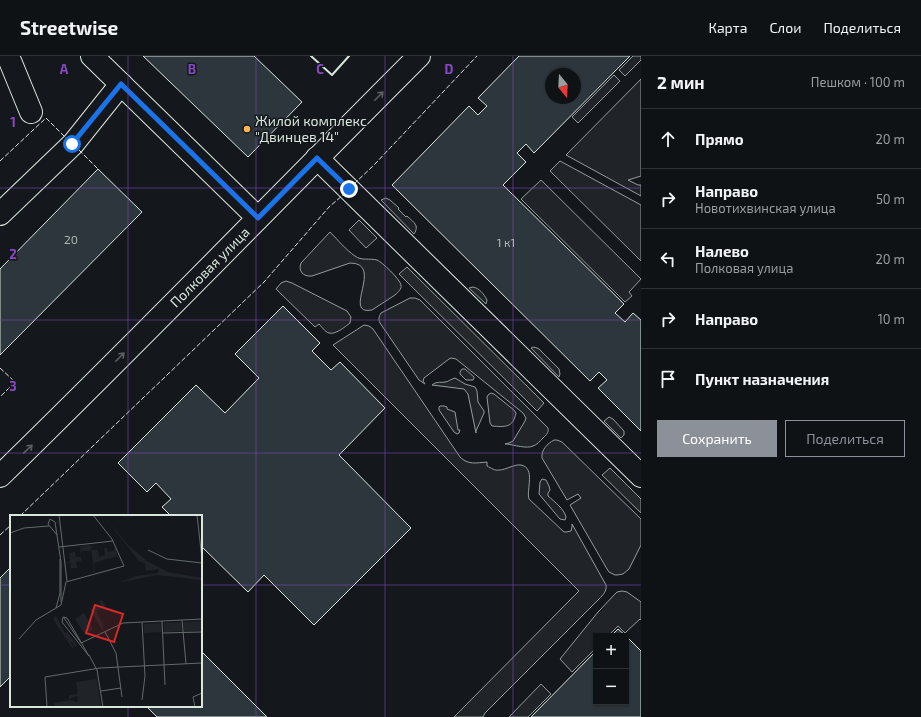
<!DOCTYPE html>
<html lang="ru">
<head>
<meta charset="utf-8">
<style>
  body { margin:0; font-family:"Exo 2",sans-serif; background:#1d2022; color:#f1f3f6 }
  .controls { position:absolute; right:12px; bottom:12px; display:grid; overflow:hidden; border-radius:0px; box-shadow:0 1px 3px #0004 }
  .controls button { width:36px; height:36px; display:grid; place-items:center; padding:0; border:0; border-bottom:1px solid #2f3234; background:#0f1215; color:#f1f3f6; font:20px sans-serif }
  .compass { position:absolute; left:545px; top:12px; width:36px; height:36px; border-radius:50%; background:#0f1215; box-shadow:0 1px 3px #0004; rotate:162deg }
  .stop { position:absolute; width:12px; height:12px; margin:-9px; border:3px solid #1a73e8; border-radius:50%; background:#fff }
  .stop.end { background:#1a73e8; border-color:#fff; box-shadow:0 1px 4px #0008 }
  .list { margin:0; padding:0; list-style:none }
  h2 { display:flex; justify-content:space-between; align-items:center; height:52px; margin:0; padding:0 16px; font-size:17px }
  h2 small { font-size:13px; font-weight:400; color:#9b9ea0 }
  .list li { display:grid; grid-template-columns:26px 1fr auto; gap:12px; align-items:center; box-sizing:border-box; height:60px; padding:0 16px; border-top:1px solid #2f3234 }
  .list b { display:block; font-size:15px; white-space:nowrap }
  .list p { margin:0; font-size:13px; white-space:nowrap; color:#9b9ea0 }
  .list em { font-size:13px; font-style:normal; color:#9b9ea0 }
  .actions { display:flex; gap:8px; padding:12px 16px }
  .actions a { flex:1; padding:9px 0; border:1px solid #8c9099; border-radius:0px; text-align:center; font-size:14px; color:#8c9099 }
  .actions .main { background:#8c9099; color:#fff }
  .icon { flex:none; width:22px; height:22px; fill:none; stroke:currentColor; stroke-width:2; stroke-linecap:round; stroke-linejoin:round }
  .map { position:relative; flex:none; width:641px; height:661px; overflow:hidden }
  header { display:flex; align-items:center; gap:24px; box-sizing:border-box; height:56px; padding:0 20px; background:#0f1215; border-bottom:1px solid #2f3234 }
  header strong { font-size:19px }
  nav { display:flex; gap:22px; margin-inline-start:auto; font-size:14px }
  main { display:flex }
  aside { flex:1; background:#0f1215 }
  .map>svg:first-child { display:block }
  .green { fill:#202428; stroke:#939e99 }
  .parking { fill:#24282b; stroke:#939e99 }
  .building { fill:#2c363c; stroke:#d8e6dc; fill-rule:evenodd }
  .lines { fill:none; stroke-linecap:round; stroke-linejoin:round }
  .minor-casing { stroke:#d8e6dc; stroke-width:24 }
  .minor { stroke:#14181c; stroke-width:22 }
  .fence { stroke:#d8e6dc; stroke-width:1; stroke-dasharray:5 2; stroke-linecap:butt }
  .wall { stroke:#d8e6dc; stroke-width:2 }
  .oneway { stroke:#59605f }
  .route { stroke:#1a73e8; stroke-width:5 }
  .grid { fill:none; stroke:#8948c3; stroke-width:1; stroke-opacity:0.55 }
  .poi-dot { fill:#ffb74d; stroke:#14181c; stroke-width:1.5 }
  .labels { text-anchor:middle; stroke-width:3; stroke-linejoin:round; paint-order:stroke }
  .number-label { font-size:12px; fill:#adbab4 }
  .poi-label { font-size:14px; fill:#d8e6dc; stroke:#14181c; text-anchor:start }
  .street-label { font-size:14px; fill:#d8e6dc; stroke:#14181c }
  .inset-road { fill:none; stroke:#626a69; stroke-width:1 }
  .view { fill:#d62828; fill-opacity:0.15; stroke:#d62828; stroke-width:2 }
  .inset-edge { fill:none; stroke:#d8e6dc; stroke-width:2 }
  .grid-label { font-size:13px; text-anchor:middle; font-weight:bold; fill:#8948c3; stroke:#14181c; stroke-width:3; stroke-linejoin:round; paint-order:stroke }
</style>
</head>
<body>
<header>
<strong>Streetwise</strong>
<nav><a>Карта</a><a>Слои</a><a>Поделиться</a></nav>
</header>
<main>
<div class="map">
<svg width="641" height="661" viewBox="0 0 641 661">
  <rect width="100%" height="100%" fill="#14181c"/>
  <g class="green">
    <polygon points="633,0 641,0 641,4 625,20 619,14"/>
    <polygon points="614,19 620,25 578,67 572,61"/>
    <polygon points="641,23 641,120 628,124 638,129 641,129 641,140 566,99"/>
    <polygon points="560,105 641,149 641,205 550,115"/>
    <polygon points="541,124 641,223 629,236 632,240 625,246 521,143"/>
    <path d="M 386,142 L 390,144 L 399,152 L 398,153 L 406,161 L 407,160 C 413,166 420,169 414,178 L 381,144 Z"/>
    <polygon points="359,164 377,182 366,192 349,174"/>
    <path d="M 330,176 C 338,184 346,194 355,200 C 361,205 370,202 377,204 C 382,206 400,223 401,229 C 402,233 398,236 395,239 L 372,254 C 341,260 385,207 350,207 L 312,220 C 303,221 298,215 301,207 Z"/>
    <path d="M 286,225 L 292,227 L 347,255 L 351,261 L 350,267 C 345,271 335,279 329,277 C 325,276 322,271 319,268 L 315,271 L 276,233 L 281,227 Z"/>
    <path d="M 473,231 C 479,232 484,238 487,244 L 486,248 L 469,232 Z"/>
    <path d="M 410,242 L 415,242 L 420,244 L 548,372 C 549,377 546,379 543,382 C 540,385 537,389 533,390 C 527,393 514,389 507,388 L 505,388 L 509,387 L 513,385 L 525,365 L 526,362 L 523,357 L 456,303 L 451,302 L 449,303 L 424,322 L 423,325 L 425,328 L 419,324 L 380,267 C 378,263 379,261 381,257 Z"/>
    <path d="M 364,269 L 369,270 L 373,273 L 460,401 C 468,409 476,407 487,406 L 487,410 C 491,412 495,415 499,414 C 506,414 514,408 521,409 C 536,412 526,434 529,443 L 564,476 L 566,476 L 571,475 L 572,471 L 572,468 L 606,529 C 607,535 603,539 599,543 L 485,657 L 483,661 L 454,661 L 579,535 L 333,289 Z"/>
    <polygon points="533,291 537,292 539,293 559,313 560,318 559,321 531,292"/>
    <polygon points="462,313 465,313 474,321 474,322 473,324 466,324 460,318 460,316"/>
    <path d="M 455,322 L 465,328 L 475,331 L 477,335 L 478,346 L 484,355 L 484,357 L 476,375 L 476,377 L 468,338 L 464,333 L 432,329 C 437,325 439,327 445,326 C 448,326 451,323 455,322 Z"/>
    <path d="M 491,337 L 494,338 L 514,354 L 516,357 C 513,372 505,371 492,370 L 490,367 L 487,341 L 488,339 Z"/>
    <polygon points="440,350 444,350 447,351 447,353 455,356 458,374 460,374 459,377 457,378 454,376 439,354 439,351"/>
    <polygon points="609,361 613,363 624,375 624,379 621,382 604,365"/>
    <path d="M 554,384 L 557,384 L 562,386 L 641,463 L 641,489 L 629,513 L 623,518 L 617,519 L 615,519 L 609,516 L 607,513 L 570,449 L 581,442 L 578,438 L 567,444 L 542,402 C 541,394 547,388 554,384 Z"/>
    <path d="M 542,423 L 546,424 L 549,430 L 550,434 L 548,437 L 548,440 C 555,446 564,453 566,461 L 565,464 L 560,463 L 539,438 L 540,426 Z"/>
    <polygon points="622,535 627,536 641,546 641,564 640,563 625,577 618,570 608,580 596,580 596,592 572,616 560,603 598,556 615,538 617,536"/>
    <polygon points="541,628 551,638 528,661 509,661"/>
  </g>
  <g class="parking">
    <polygon points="407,211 544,347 537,355 399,218"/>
    <polygon points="610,412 641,443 641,457 602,419"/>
  </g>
  <g class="building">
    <polygon points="143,0 254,0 302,46 248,101"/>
    <path d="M 519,0 L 630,0 L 534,97 L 526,88 L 517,97 L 526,106 L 503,129 L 624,248 L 615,257 L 625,266 L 633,257 L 641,264 L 641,375 L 598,332 L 607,324 L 599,316 L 590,325 L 392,129 L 469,50 L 478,59 L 487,50 L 478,42 ZM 551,18 L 575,18 L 575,42 L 551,42 Z"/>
    <polygon points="98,113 142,156 0,299 0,213"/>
    <polygon points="283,250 320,287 312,295 331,314 340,306 385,352 339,399 411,472 314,569 264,519 248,536 201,490 201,460 171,460 162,451 171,443 156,427 147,436 118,407 196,329 225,357 259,322 235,298"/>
    <polygon points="11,511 11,620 0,631 0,522"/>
    <polygon points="618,573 626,580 611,580"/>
    <polygon points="626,580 641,595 641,661 531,661 596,595 596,646 626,646"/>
    <polygon points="201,595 267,661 157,661 146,650 201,650"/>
  </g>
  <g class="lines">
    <defs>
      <g id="minor">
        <polyline points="8,0 31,56"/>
        <polyline points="92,0 258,162"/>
        <polyline points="317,102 641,420"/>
        <polyline points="0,158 73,88 121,28"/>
        <path id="s1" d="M 0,420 C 142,282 279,140 419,0"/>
      </g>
    </defs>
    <use href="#minor" class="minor-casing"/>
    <use href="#minor" class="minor"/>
    <g class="fence">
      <polyline points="79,94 98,113"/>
      <polyline points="0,105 46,62 67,83"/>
      <polyline points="354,128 374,109 477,0"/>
      <polyline points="0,312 15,326 0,341"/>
      <polyline points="20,460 264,226 329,151 343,139"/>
      <polyline points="0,479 11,469"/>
    </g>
    <polyline class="wall" points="311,0 332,19 349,0"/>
  </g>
  <defs><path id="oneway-shaft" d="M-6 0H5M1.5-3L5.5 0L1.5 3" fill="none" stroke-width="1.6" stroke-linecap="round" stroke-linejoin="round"/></defs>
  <g class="oneway">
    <use href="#oneway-shaft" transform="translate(379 40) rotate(-45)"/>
    <use href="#oneway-shaft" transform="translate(120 301) rotate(-45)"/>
    <use href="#oneway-shaft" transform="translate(28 393) rotate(-44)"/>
  </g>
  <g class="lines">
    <polyline class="route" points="72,88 121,28 258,162 317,102 349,133"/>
  </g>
  <path class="grid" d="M 128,0 L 128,460M 256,0 L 256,661M 385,0 L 385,661M 513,0 L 513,661M 0,132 L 641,132M 0,264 L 641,264M 0,397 L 641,397M 0,529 L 11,529M 201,529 L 641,529M 128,650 L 128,661"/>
  <circle class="poi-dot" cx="247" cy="73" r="4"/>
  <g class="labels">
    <g class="number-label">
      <text x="71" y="188">20</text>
      <text x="506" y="191">1 к1</text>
    </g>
    <g class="poi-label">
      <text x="255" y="70">Жилой комплекс<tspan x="255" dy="16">"Двинцев 14"</tspan></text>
    </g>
    <g class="street-label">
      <text dy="5" stroke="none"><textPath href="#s1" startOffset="296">Полковая улица</textPath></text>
    </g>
  </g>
  <g transform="translate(10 459)">
    <rect width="192" height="192" fill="#14181c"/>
    <path d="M 93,0 L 118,30 L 137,46 L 158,57 L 192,63 L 191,65 L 147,60 L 108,68 L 126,61 L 148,58 L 149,54 L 136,56 L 135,48 L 129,46 ZM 80,30 L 80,32 L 81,30 L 82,35 L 88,35 L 89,42 L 95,40 L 94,33 L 97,33 L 98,37 L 104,36 L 105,32 L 107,35 L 105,36 L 108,38 L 105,40 L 109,41 L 101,43 L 101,46 L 100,43 L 84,48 L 85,57 L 81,58 L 84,56 L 81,33 L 80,36 L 71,36 L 71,41 L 70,31 L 72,35 L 71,31 ZM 65,37 L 66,42 L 71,42 L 71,46 L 66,47 L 67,53 L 61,53 L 60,56 L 61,48 L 56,47 L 60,47 L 59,38 ZM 92,85 L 96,91 L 86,96 L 95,113 L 91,110 L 94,114 L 92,115 L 79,92 L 85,96 L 81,90 L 88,94 L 92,92 L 89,86 ZM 74,98 L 83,114 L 75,119 L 76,116 L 74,118 L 65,104 ZM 46,101 L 55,118 L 57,117 L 67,130 L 65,132 L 62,127 L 60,128 L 64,132 L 62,133 L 43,104 ZM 192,106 L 192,116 L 174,117 L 173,107 ZM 171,107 L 172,116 L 154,117 L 154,108 ZM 151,108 L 152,117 L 134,118 L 134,109 ZM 87,164 L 91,192 L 44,192 L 44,188 L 60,185 L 68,187 L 67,181 L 60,184 L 43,186 L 59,184 L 59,180 L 68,179 L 66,167 Z" fill="#202428"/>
    <path class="inset-road" d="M 49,0 L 57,66M 187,0 L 192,44M 0,18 L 14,13 L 39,11M 47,20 L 38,9 L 40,4 L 45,7 L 51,47 L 51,87M 49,32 L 103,26M 138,35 L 157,44 L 192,48M 46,93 L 50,78 L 50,44M 53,102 L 57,103 L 79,141 L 52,107 ZM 54,103 L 71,128M 172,105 L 176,149M 152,106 L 155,170M 132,107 L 135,161 L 132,185M 95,117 L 106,138 L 112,182M 153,118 L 192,117M 9,124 L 26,105 L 51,90 L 56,67 L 114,51 L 102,24 L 83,0M 71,128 L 113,108 L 192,104M 79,140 L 87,155 L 93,192M 91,176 L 111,173M 37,192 L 35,162 L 90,153 L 192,148M 185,192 L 183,182 L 192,178"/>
    <path class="view" d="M 85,90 L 113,99 L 104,127 L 76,118 Z"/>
    <rect width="192" height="192" class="inset-edge"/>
  </g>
  <g class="grid-label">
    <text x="64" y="18">A</text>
    <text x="192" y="18">B</text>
    <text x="320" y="18">C</text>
    <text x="449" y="18">D</text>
    <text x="13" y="71">1</text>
    <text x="13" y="203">2</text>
    <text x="13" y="335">3</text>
  </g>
</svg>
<div class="controls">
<button>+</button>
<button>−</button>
</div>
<svg class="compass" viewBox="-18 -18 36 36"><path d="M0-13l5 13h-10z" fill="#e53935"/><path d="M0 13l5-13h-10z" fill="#9b9ea0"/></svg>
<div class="stop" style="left:72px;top:88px"></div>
<div class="stop end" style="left:349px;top:133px"></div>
</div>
<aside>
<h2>2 мин<small>Пешком · 100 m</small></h2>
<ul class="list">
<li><svg class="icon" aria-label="ahead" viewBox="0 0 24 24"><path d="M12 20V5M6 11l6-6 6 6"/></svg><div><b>Прямо</b></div><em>20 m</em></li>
<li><svg class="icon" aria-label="right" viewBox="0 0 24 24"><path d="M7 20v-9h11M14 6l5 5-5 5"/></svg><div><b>Направо</b><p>Новотихвинская улица</p></div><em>50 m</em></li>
<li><svg class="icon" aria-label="left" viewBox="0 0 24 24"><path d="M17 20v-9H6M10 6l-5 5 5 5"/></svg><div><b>Налево</b><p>Полковая улица</p></div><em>20 m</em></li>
<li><svg class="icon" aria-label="right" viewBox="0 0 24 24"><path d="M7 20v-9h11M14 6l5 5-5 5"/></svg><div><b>Направо</b></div><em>10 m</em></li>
<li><svg class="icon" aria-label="arrive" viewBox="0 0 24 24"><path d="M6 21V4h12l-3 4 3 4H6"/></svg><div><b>Пункт назначения</b></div></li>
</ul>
<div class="actions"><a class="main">Сохранить</a><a>Поделиться</a></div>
</aside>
</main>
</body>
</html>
